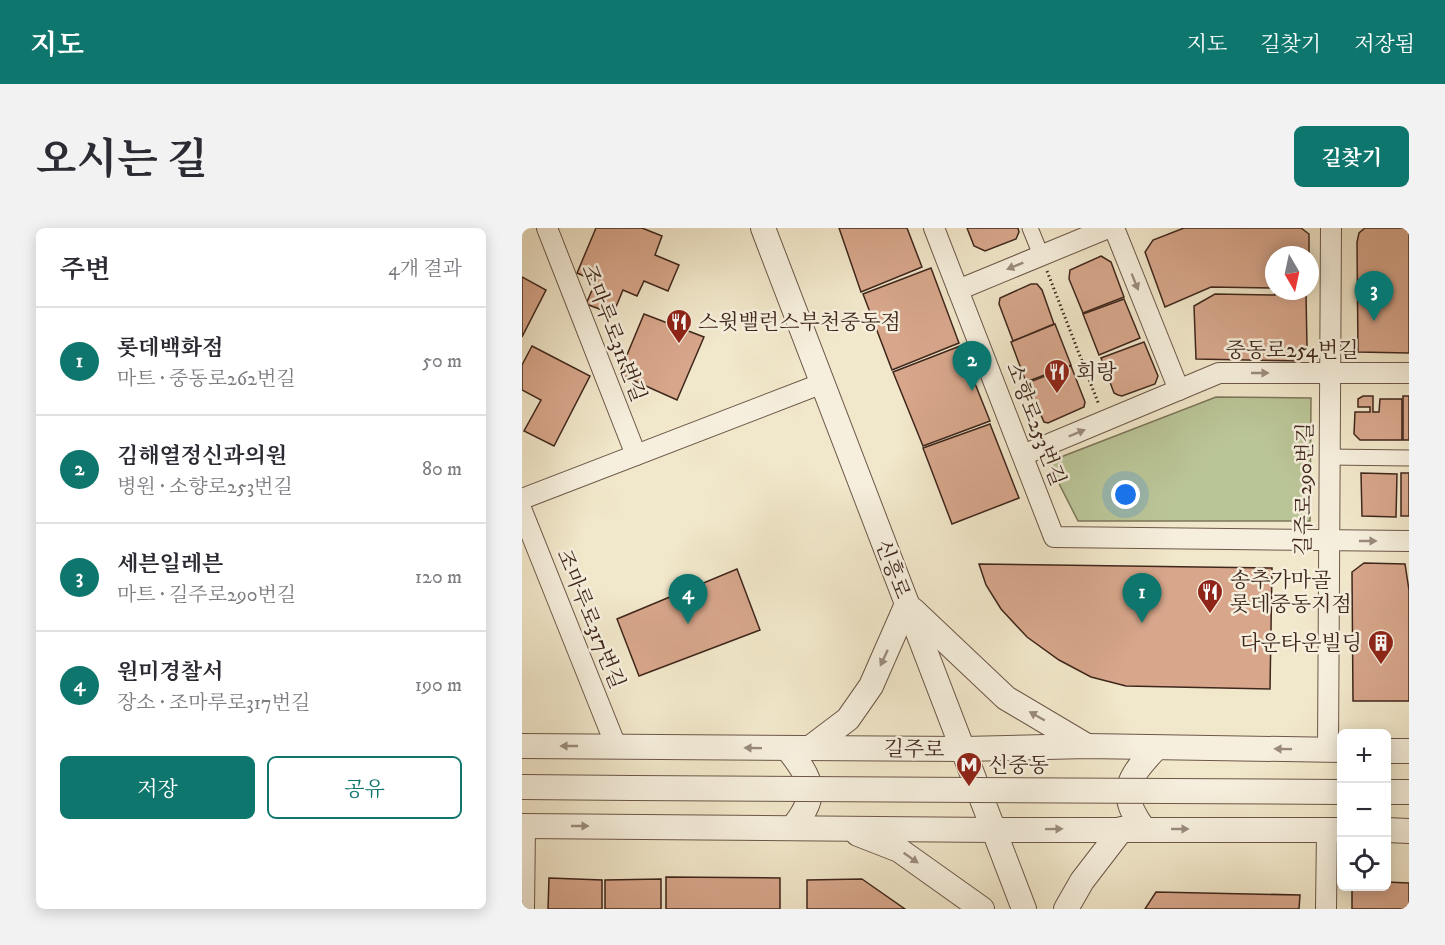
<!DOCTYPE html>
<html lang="ko">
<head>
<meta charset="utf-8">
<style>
  body { margin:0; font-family:"IM FELL DW Pica","Noto Serif KR",serif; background:#f2f2f3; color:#2b2b33 }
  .controls { position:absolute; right:18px; bottom:18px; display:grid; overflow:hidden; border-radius:9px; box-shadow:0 3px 15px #0003 }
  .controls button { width:54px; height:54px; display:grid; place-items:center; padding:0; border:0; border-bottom:2px solid #e1e1e2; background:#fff; color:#2b2b33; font:30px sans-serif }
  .compass { position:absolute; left:743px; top:18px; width:54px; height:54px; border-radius:50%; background:#fff; box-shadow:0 3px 15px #0003; rotate:171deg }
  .you { position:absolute; left:604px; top:267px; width:21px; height:21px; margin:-15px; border:4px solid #fff; border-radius:50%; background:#1a73e8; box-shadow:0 0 0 9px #1a73e833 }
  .badge { display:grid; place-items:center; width:39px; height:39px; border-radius:50%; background:#0f766e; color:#fff; font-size:20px; font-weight:700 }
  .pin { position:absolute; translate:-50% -50px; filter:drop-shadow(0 2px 3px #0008) }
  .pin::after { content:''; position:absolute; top:32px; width:21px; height:18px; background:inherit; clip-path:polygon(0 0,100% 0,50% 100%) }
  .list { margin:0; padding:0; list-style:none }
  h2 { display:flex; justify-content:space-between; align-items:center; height:78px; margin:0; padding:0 24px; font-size:26px }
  h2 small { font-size:20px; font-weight:400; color:#7c7c81 }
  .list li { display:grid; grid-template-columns:39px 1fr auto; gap:18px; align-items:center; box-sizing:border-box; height:108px; padding:0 24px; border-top:2px solid #e1e1e2 }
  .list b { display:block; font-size:22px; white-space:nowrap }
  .list p { margin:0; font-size:20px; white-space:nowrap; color:#7c7c81 }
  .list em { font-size:20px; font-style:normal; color:#7c7c81 }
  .actions { display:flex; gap:12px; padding:18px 24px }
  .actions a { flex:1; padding:14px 0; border:2px solid #0f766e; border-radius:9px; text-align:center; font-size:21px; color:#0f766e }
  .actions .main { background:#0f766e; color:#fff }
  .icon { flex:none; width:33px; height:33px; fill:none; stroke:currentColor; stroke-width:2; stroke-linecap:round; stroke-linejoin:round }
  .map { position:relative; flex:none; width:887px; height:681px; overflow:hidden; border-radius:9px }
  header { display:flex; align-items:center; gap:36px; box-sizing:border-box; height:84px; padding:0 30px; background:#0f766e; color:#fff }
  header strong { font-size:28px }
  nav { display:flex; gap:33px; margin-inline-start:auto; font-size:21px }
  .intro { display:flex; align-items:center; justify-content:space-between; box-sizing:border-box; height:144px; padding:0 36px }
  h1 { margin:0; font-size:42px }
  .button { padding:15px 27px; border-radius:9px; background:#0f766e; color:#fff; font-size:21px; font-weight:700 }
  main { display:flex; gap:36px; padding:0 36px }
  aside { flex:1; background:#fff; border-radius:9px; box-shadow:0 3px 15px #0003 }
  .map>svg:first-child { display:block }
  .green { fill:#bac597; stroke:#7c765a; stroke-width:1.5 }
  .building { fill:#d7a68b; stroke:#3f271c; stroke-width:1.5 }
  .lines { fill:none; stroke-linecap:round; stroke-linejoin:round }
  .pedestrian-casing { stroke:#6c5748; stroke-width:17 }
  .minor-casing { stroke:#6c5748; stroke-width:22 }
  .tertiary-casing { stroke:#6c5748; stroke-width:26 }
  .path { stroke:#3f271c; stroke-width:3; stroke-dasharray:1.5 3; stroke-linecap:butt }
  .pedestrian { stroke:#f6efdd; stroke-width:15 }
  .minor { stroke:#f6efdd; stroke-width:20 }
  .tertiary { stroke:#f6efdd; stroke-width:24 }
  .tertiary-bridge-casing { stroke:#6c5748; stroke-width:26; stroke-linecap:butt }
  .tertiary-bridge { stroke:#f6efdd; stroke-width:24 }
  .oneway { fill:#9a8b7c }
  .labels { text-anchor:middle; stroke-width:5; stroke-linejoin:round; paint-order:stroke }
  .poi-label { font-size:21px; fill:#3f271c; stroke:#f6efdd; text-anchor:start }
  .street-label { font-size:21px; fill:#3f271c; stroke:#f6efdd }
</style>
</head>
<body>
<header>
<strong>지도</strong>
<nav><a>지도</a><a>길찾기</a><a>저장됨</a></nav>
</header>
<div class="intro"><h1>오시는 길</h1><a class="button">길찾기</a></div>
<main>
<aside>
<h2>주변<small>4개 결과</small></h2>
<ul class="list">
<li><span class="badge">1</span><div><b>롯데백화점</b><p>마트 · 중동로262번길</p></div><em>50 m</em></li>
<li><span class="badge">2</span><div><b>김해열정신과의원</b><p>병원 · 소향로253번길</p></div><em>80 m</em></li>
<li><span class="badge">3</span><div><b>세븐일레븐</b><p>마트 · 길주로290번길</p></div><em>120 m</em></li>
<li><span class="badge">4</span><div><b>원미경찰서</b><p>장소 · 조마루로317번길</p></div><em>190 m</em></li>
</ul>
<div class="actions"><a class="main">저장</a><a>공유</a></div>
</aside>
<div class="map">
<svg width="887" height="681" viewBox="0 0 887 681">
  <rect width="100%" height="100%" fill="#f1e7ca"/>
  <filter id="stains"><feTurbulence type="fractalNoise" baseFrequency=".00333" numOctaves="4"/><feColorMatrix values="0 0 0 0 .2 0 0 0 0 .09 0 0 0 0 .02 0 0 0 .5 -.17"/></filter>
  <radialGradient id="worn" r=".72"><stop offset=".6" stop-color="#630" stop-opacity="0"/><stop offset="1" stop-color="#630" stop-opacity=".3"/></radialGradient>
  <polygon class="green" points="694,169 789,170 788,293 556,293 526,234"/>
  <g class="building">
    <polygon points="74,0 120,0 140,8 133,27 157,37 146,63 122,53 115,68 101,62 91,86 64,76 74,53 55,45"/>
    <polygon points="317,0 385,0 400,39 339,64"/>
    <polygon points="445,0 496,0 497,4 494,11 463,23 452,18"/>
    <polygon points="662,0 779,0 787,6 787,27 752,27 752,60 689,59 643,79 623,24 631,12"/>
    <polygon points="843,0 887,0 887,125 836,124 835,14 837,5"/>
    <polygon points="579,28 589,34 602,69 561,85 547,51 548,42"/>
    <polygon points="409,40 437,115 370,142 341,66"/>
    <polygon points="0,49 24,62 0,109"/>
    <polygon points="509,56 515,56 520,62 532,96 491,113 477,76 478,70"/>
    <polygon points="753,64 784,65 785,119 779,119 778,133 674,131 672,78 693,66 753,67"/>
    <polygon points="602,71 618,110 577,127 561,86"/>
    <polygon points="122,86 182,109 155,172 97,146"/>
    <polygon points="533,96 549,137 504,154 489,114"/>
    <polygon points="622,114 636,148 633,156 600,168 596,167 592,165 579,130"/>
    <polygon points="10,118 68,148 32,218 2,203 19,172 0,162 0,137"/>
    <polygon points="438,118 468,193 401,218 371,144"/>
    <polygon points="549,138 563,174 562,179 526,195 522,194 505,155"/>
    <polygon points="841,168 851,168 851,184 857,184 858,171 880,171 880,212 838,212 832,206 833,184 848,184 848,179 836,179 836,171"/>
    <rect x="881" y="168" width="6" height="44"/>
    <polygon points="468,196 497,270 430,296 401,220"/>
    <polygon points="839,245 875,246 874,289 840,288"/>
    <rect x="879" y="245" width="8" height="43"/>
    <polygon points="842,335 883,336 887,362 887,473 831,473 830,344"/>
    <polygon points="457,336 750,340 748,461 604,458 569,449 537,432 505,409 479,381 464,357"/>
    <polygon points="215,341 238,402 117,448 95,391"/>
    <polygon points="144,649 258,650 258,681 144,681"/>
    <polygon points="27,650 80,652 80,681 26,681"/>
    <polygon points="139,651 139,681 83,681 83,652"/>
    <polygon points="340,651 383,681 285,681 285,652"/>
    <polygon points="864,654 887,655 887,681 830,681 830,658 864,658"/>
    <polygon points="634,664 778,667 777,681 623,681"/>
  </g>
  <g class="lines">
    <defs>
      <g id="pedestrian">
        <polyline points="508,0 519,27"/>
        <polyline points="806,229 887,230"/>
      </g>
      <g id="minor">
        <polyline points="25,0 114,227"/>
        <polyline points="412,0 532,309 887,313"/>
        <polyline points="592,0 657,162"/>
        <polyline points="436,62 586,0"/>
        <polyline points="501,227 697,145 887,145"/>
        <polyline points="0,271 301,155"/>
        <polyline points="0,283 94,518"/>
        <polyline points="806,522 809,0"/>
        <polyline points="2,681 3,598"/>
        <polyline points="804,681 805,602"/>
      </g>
      <g id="tertiary">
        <polyline points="241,0 502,681"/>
        <polyline points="391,382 484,470 565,518"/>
        <polyline points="0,518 442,521 565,518 820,522"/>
        <polyline points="289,519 326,491 349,458 385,376"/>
        <path d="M 265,520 C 290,551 298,566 271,599"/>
        <polyline points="864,523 887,523"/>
        <polyline points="0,559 110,560"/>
        <polyline points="864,564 887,564"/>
        <polyline points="0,598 473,602 820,602"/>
        <path d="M 622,601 C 594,565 607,549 634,520"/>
        <polyline points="864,602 887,603"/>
        <polyline points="336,606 377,622 460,681"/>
        <polyline points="544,681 560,653 600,601"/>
      </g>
    </defs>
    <use href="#pedestrian" class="pedestrian-casing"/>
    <use href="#minor" class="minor-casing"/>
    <use href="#tertiary" class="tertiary-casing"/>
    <polyline class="path" points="525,43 577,177"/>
    <use href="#pedestrian" class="pedestrian"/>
    <use href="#minor" class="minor"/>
    <use href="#tertiary" class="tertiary"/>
    <defs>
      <polyline id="tertiary-bridge" points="110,560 820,564"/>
    </defs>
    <use href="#tertiary-bridge" class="tertiary-bridge-casing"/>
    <use href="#tertiary-bridge" class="tertiary-bridge"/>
  </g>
  <defs><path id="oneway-solid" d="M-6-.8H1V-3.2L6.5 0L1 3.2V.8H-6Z" transform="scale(1.5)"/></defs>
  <g class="oneway">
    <use href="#oneway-solid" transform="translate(493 38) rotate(158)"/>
    <use href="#oneway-solid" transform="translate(613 54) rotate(68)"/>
    <use href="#oneway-solid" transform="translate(738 145)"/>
    <use href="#oneway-solid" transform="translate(555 205) rotate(-23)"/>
    <use href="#oneway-solid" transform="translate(846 313)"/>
    <use href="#oneway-solid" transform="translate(362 430) rotate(115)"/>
    <use href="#oneway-solid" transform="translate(515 488) rotate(-150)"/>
    <use href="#oneway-solid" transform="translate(47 518) rotate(180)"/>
    <use href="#oneway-solid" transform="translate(231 520) rotate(-179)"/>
    <use href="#oneway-solid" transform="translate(761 521) rotate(-179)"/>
    <use href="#oneway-solid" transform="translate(58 598)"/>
    <use href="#oneway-solid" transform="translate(532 601) rotate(-1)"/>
    <use href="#oneway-solid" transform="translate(658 601)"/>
    <use href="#oneway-solid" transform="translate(389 630) rotate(35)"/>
  </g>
  <defs>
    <symbol id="restaurant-pin" viewBox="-11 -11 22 30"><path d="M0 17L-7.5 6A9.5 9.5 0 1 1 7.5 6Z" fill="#8f2418" stroke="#f6efdd"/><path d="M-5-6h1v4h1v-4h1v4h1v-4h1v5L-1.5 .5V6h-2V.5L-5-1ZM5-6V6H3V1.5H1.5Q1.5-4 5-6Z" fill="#fff"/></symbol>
    <symbol id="building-pin" viewBox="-11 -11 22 30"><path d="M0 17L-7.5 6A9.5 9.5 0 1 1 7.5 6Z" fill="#8f2418" stroke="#f6efdd"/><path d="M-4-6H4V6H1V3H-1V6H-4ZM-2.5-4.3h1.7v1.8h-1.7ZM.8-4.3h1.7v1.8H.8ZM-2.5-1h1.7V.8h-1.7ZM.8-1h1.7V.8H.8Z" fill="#fff"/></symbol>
    <symbol id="metro-pin" viewBox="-11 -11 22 30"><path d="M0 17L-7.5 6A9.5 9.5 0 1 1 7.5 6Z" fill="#8f2418" stroke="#f6efdd"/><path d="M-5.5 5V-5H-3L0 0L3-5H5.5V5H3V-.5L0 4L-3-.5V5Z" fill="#fff"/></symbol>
  </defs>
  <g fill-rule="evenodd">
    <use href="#restaurant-pin" x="142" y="79" width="30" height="40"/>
    <use href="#restaurant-pin" x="520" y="129" width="30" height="40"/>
    <use href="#restaurant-pin" x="673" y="349" width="30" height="40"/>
    <use href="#building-pin" x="844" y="400" width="30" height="40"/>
    <use href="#metro-pin" x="432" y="522" width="30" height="40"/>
  </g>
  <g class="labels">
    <g class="poi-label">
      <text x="176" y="101">스윗밸런스부천중동점</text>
      <text x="554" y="151">회랑</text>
      <text x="708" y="359">송추가마골<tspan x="708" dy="24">롯데중동지점</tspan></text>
      <text x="840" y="422" text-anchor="end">다운타운빌딩</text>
      <text x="466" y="544">신중동</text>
    </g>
    <g class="street-label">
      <text transform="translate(92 105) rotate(69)" y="7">조마루로311번길</text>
      <text x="770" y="129">중동로254번길</text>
      <text transform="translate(514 196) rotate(69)" y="7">소향로253번길</text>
      <text transform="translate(782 261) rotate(-89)" y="7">길주로290번길</text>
      <text transform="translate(371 341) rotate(69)" y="7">신흥로</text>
      <text transform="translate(69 391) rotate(68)" y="7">조마루로317번길</text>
      <text transform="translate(392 521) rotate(1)" y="7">길주로</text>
    </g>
  </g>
  <rect width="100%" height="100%" filter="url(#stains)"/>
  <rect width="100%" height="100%" fill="url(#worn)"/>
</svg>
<div class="controls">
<button>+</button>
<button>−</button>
<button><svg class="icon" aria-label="locate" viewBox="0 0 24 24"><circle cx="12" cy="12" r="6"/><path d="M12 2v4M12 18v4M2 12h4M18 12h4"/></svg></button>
</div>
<svg class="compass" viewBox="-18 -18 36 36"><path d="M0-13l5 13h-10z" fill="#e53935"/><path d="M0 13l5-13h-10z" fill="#7c7c81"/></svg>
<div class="you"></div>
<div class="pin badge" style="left:620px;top:395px">1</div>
<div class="pin badge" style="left:450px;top:163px">2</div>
<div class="pin badge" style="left:852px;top:93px">3</div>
<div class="pin badge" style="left:166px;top:396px">4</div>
</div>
</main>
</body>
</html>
